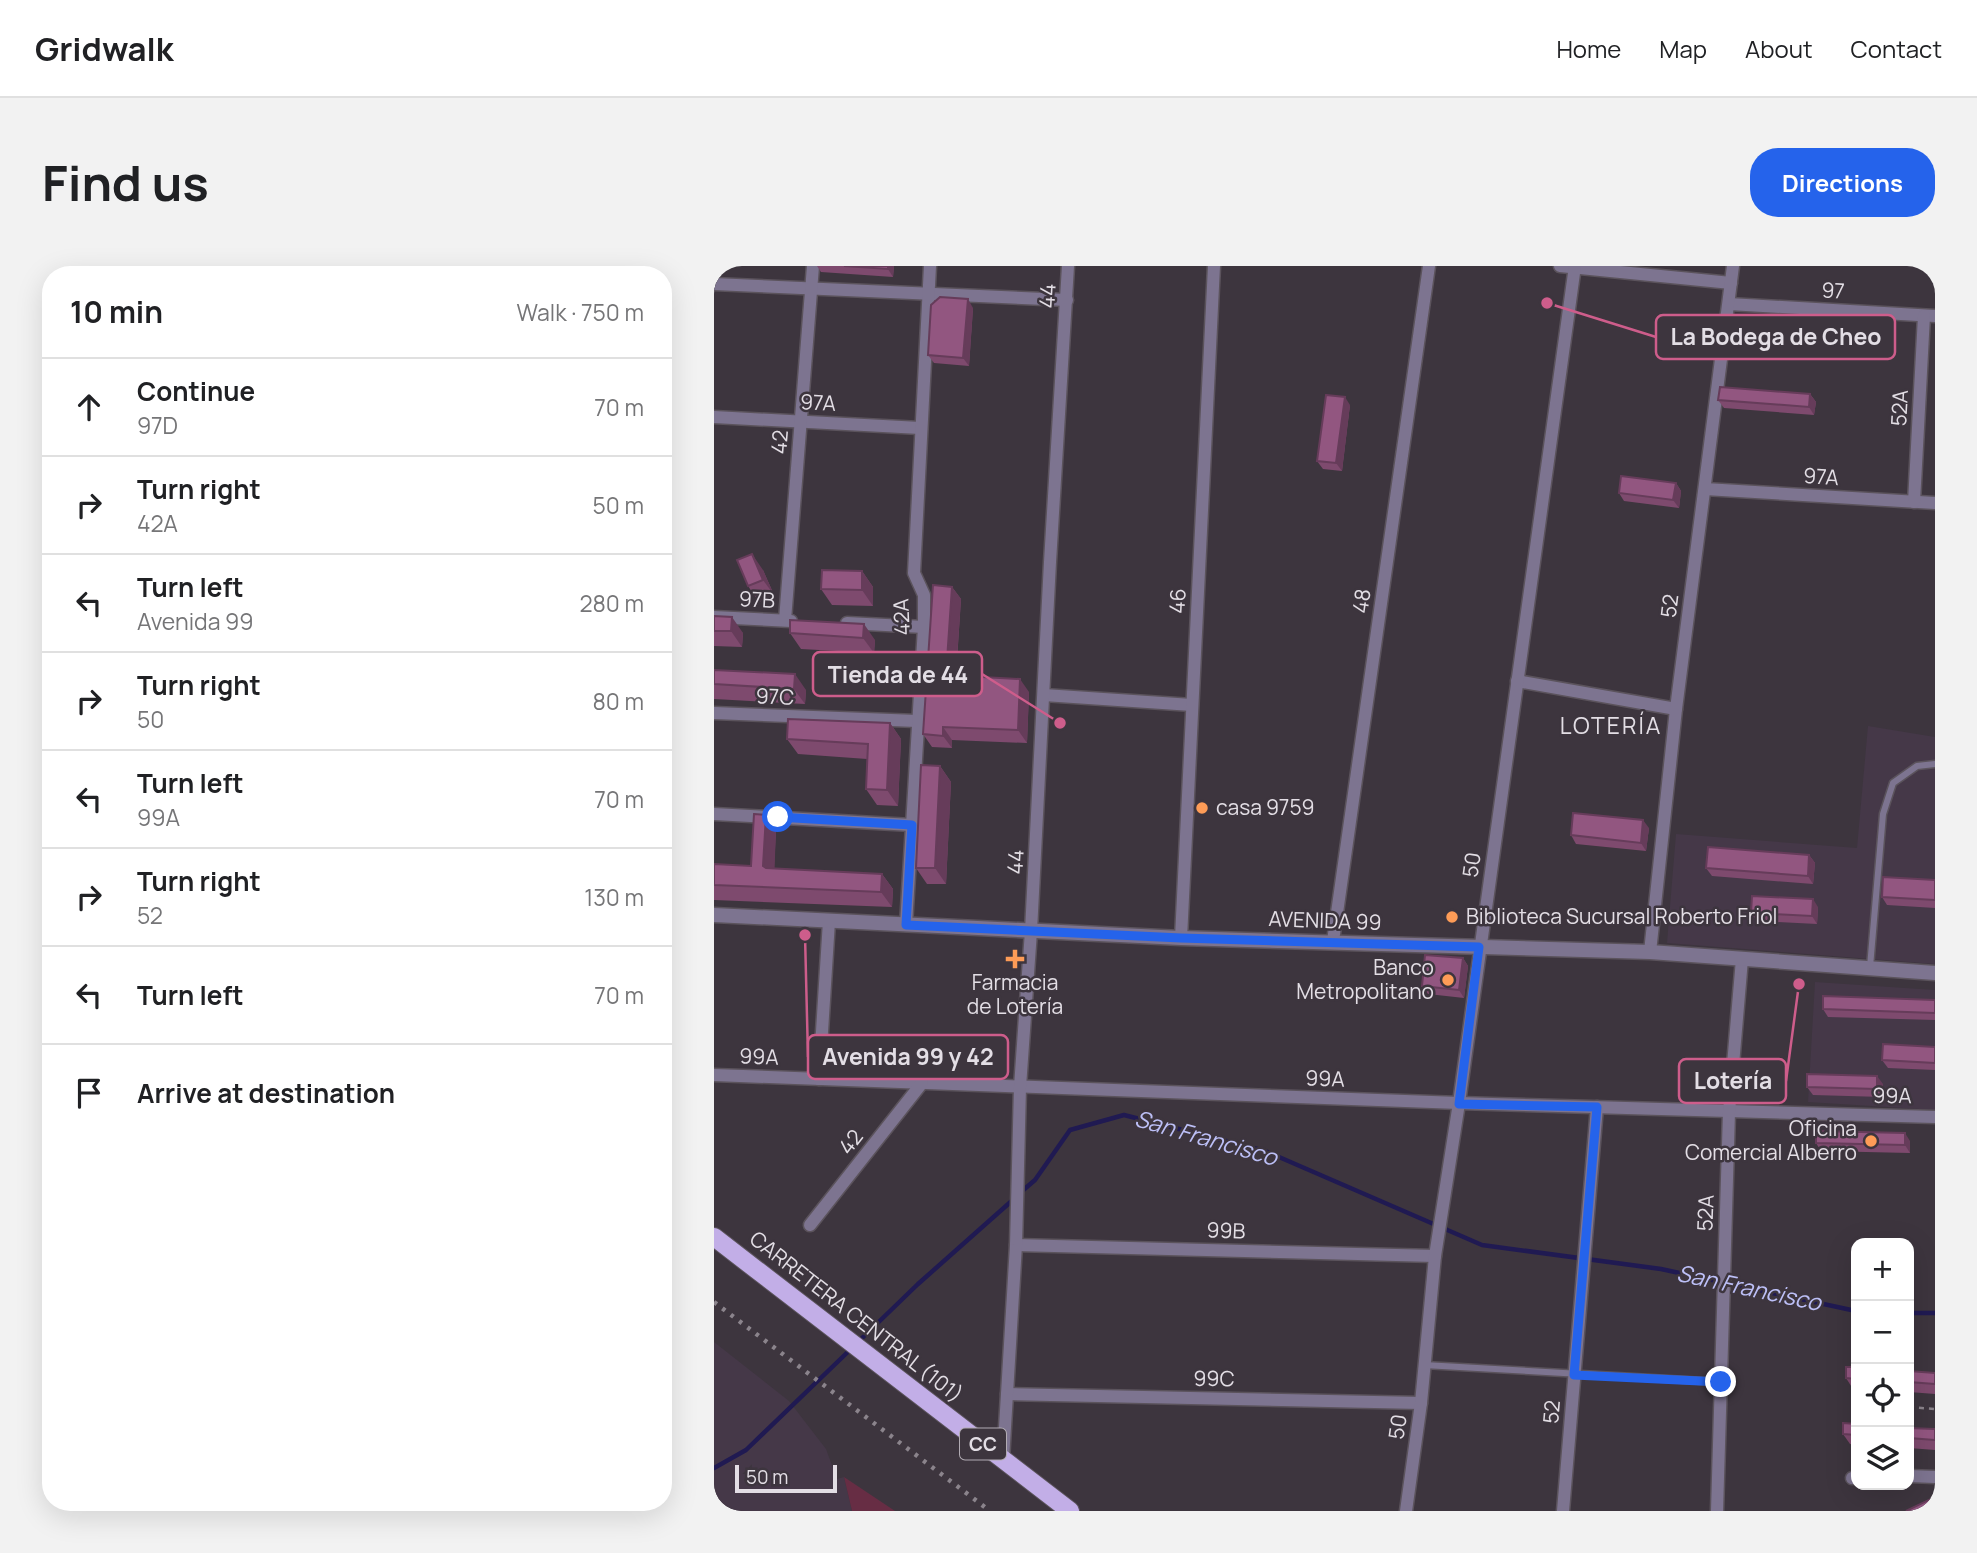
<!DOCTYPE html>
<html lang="en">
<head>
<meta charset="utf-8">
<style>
  body { margin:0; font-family:Manrope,sans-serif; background:#f2f2f2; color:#202124 }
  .controls { position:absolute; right:21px; bottom:21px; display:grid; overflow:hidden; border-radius:14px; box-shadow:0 7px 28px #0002 }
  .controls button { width:63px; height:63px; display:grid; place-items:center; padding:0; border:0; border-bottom:2px solid #e0e0e0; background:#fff; color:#202124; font:35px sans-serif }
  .scale { position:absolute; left:21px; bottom:18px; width:102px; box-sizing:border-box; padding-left:7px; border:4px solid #e3dee5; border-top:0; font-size:19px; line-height:24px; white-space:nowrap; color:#e3dee5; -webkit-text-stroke:5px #3d353e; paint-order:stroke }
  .stop { position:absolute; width:21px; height:21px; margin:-16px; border:5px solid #2563eb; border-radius:50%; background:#fff }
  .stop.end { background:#2563eb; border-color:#fff; box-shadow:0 2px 7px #0008 }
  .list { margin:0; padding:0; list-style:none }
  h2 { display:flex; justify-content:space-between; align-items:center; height:91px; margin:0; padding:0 28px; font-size:30px }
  h2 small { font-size:23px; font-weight:400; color:#757577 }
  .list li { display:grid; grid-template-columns:46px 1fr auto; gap:21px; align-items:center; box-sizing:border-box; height:98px; padding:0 28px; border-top:2px solid #e0e0e0 }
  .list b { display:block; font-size:26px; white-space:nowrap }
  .list p { margin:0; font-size:23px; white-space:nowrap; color:#757577 }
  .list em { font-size:23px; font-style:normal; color:#757577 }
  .icon { flex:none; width:38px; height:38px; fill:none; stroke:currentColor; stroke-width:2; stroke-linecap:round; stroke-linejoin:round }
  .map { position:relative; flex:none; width:1221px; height:1245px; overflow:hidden; border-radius:28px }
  header { display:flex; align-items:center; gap:42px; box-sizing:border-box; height:98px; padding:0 35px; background:#fff; border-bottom:2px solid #e0e0e0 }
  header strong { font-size:33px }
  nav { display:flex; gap:38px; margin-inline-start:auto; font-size:24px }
  .intro { display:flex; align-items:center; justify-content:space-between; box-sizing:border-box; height:168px; padding:0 42px }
  h1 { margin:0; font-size:49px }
  .button { padding:18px 32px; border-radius:28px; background:#2563eb; color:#fff; font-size:24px; font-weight:700 }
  main { display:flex; gap:42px; padding:0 42px }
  aside { flex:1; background:#fff; border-radius:28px; box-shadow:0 7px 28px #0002 }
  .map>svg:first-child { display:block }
  .built { fill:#453848 }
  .green { fill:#672d44 }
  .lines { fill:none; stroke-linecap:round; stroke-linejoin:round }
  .stream { stroke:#201a52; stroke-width:4.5 }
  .service-casing { stroke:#5b535c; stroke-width:9 }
  .minor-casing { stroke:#5b535c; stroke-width:15 }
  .tertiary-casing { stroke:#5b535c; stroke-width:17 }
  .primary-casing { stroke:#5b535c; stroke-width:20 }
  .path { stroke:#8b848c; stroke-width:2.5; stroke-dasharray:5 5; stroke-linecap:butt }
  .service { stroke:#7d7490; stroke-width:6 }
  .minor { stroke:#7d7490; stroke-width:12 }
  .tertiary { stroke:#7d7490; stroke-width:14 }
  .primary { stroke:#c2aee7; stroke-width:18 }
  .rail { stroke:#8b848c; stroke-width:4.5; stroke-dasharray:3.5 7; stroke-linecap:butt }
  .wall { fill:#7e4a6e }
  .shaded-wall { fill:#663c5a }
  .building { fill:#925680; stroke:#663c5a; stroke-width:2 }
  .route { stroke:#2563eb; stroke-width:9 }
  .poi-dot { fill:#fe9c57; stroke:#3d353e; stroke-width:2.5 }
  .labels { text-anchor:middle; stroke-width:5; stroke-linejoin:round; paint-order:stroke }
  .shield { fill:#3d353e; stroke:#b1abb3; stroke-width:2 }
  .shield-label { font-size:19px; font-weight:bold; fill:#e3dee5 }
  .street-label { font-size:21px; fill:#e3dee5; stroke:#3d353e }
  .poi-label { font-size:21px; fill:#e3dee5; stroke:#3d353e; text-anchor:start }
  .neighbourhood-label { font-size:23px; letter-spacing:2px; fill:#e3dee5; stroke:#3d353e }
  .water-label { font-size:23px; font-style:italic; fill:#bcbff6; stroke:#3d353e }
  .leader { fill:none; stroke:#ce5d8b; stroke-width:2.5 }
  .callout-dot { fill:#ce5d8b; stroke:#3d353e; stroke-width:2.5 }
  .callout { fill:#3d353e; stroke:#ce5d8b; stroke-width:2.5 }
  .callout-label { font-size:23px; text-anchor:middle; font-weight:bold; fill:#e3dee5 }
</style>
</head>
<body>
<header>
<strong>Gridwalk</strong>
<nav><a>Home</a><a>Map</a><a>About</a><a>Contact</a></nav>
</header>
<div class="intro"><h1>Find us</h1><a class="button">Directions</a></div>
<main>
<aside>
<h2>10 min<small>Walk · 750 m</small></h2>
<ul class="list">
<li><svg class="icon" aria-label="ahead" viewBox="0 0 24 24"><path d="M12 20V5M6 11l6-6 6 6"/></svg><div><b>Continue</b><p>97D</p></div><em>70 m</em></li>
<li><svg class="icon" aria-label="right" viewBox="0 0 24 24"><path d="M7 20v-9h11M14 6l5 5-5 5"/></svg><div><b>Turn right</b><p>42A</p></div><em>50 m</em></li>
<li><svg class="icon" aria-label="left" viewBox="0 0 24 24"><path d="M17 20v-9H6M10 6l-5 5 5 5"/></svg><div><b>Turn left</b><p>Avenida 99</p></div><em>280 m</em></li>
<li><svg class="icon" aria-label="right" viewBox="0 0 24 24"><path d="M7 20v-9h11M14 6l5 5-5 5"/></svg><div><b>Turn right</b><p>50</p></div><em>80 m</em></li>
<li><svg class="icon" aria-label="left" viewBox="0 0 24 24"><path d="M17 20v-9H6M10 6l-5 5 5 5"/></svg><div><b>Turn left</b><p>99A</p></div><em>70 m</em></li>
<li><svg class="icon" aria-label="right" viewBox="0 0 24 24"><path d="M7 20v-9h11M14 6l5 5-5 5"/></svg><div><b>Turn right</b><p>52</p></div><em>130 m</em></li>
<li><svg class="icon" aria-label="left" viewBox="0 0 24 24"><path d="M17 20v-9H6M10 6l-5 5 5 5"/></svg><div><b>Turn left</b></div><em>70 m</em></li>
<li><svg class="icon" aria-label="arrive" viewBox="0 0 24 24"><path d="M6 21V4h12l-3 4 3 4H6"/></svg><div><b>Arrive at destination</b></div></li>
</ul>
</aside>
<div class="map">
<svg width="1221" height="1245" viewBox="0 0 1221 1245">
  <rect width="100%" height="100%" fill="#3d353e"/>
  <g class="built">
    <polygon points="1154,460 1221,471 1221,698 953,677 962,568 1143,582"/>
    <polygon points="1101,716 1221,724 1221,844 1094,836"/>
    <polygon points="0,1076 75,1135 112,1183 123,1213 130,1211 138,1245 0,1245"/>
  </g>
  <polygon class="green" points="130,1211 181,1245 138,1245"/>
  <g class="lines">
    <g class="stream">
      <polyline points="307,926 321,914 356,864 410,849 551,885 768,979 947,1003 1142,1045"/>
      <polyline points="1195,1047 1221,1047"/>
      <polyline points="145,1075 204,1018 301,932"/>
      <polyline points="0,1202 32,1184 139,1081"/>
    </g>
    <defs>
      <g id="service">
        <polyline points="1156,701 1169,548 1179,517 1203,500 1221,498"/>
        <polyline points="710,1099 1007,1116"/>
      </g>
      <g id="minor">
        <polyline points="846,0 1017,17"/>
        <polyline points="0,18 353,34"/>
        <polyline points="1015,38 1221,50"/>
        <polyline points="0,151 206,162"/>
        <polyline points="991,223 1221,237"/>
        <polyline points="1200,236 1210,50"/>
        <polyline points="0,351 77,355"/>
        <polyline points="71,354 99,0"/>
        <polyline points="133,357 210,361"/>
        <polyline points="803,415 962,443"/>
        <polyline points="330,429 478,439"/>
        <polyline points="0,447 203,455"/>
        <polyline points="0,548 198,559"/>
        <polyline points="192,659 210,361 210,329 200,307 216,0"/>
        <polyline points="467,672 500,0"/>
        <polyline points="619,675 715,0"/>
        <polyline points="936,686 962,443 1019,0"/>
        <polyline points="0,809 745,837 1221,851"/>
        <polyline points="105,813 115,655"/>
        <polyline points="96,959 208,817"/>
        <polyline points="302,979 721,990"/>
        <polyline points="293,1128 707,1137"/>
        <polyline points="289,1194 302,979 306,821 317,665 336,296 354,0"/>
        <polyline points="1195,1210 1221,1211"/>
        <polyline points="1138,1212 1142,1211"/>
        <polyline points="692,1245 707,1137 721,990 745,837 861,0"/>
        <polyline points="849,1245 883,841"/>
        <polyline points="1003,1245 1015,846 1028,693"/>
      </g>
      <polyline id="tertiary" points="0,649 467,672 936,686 1221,707"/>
      <polyline id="primary" points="0,971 356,1245"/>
    </defs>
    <use href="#service" class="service-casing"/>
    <use href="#minor" class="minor-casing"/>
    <use href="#tertiary" class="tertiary-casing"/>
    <use href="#primary" class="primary-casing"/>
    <polyline class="path" points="1195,1141 1221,1143"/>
    <use href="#service" class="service"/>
    <use href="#minor" class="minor"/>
    <use href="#tertiary" class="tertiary"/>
    <use href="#primary" class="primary"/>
    <polyline class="rail" points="0,1036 276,1245"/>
  </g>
  <g class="wall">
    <polygon points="103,0 180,0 179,11 107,6"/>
    <polygon points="259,42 255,100 220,97 214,89"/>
    <polygon points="1096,128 1102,136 1100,149 1010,142 1004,134"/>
    <polygon points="636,139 628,205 609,203 603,195"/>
    <polygon points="962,217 967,225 965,242 910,235 905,227"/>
    <polygon points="49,304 60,329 45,336 34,320"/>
    <polygon points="148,305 159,321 159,340 118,339 107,323"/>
    <polygon points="238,321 247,333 242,410 315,426 313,477 238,474 238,482 218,481 209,468"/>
    <polygon points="0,350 29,367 28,381 0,380"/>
    <polygon points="76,354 161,374 160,387 87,383 76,367"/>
    <polygon points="0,404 92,424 91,438 0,433"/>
    <polygon points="176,457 187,473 184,540 163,539 152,523 153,493 84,488 73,473"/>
    <polygon points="226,500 237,516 232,618 213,618 202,602"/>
    <polygon points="935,562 932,585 862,578 857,569"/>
    <polygon points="62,564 60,603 168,608 179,623 178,641 0,634 0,598 37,600"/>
    <polygon points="1095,589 1101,597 1099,618 998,610 992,602"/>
    <polygon points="1221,614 1221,642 1173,639 1168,631"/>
    <polygon points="1104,641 1103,658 1043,655 1037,647"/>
    <polygon points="749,692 754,700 750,732 714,728 708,720"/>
    <polygon points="1221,734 1221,754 1114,751 1109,743"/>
    <polygon points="1221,781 1221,804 1174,802 1168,794"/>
    <polygon points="1169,818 1169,831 1099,829 1093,821"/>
    <polygon points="1196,875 1196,887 1107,885 1102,877"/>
    <polygon points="1142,1101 1142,1123 1139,1123 1132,1112"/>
    <polygon points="1195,1105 1221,1107 1221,1128 1195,1126"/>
    <polygon points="1142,1158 1142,1179 1136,1178 1129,1168"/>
    <polygon points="1195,1162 1221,1163 1221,1184 1195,1182"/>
  </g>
  <g class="shaded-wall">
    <polygon points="174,0 180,0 179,11 174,3"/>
    <polygon points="254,33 259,42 255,100 249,92"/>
    <polygon points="1096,128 1102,136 1100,149 1095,141"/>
    <polygon points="631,131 636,139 628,205 622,197"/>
    <polygon points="962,217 967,225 965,242 959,234"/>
    <polygon points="38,288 49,304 60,329 49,314"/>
    <polygon points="148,305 159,321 159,340 148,324"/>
    <polygon points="238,321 247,333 241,422 232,409"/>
    <polygon points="18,351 29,367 28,381 17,365"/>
    <polygon points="150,358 161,374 160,387 149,372"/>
    <polygon points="81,408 92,424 91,438 80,423"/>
    <polygon points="306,413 315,426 313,477 304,464"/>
    <polygon points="176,457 187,473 184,540 173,524"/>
    <polygon points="229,461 238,474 238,482 229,470"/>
    <polygon points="226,500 237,516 232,618 221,602"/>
    <polygon points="52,549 62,564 60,616 49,600"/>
    <polygon points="929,554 935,562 932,585 927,577"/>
    <polygon points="1095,589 1101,597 1099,618 1094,610"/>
    <polygon points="168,608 179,623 178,641 167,626"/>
    <polygon points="1099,633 1104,641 1103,658 1098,650"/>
    <polygon points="749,692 754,700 750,732 745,724"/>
    <polygon points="1163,810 1169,818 1169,831 1163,823"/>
    <polygon points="1191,867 1196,875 1196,887 1191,879"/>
  </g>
  <g class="building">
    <polygon points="130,0 174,0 174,3"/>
    <polygon points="226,31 254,33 249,92 214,89 217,39"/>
    <polygon points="1006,121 1096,128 1095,141 1004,134"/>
    <polygon points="612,129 631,131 622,197 603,195"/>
    <polygon points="907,210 962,217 959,234 905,227"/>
    <polygon points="38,288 49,314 34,320 23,294"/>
    <polygon points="108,304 148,305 148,324 107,323"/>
    <polygon points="219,319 238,321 232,409 306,413 304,464 229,461 229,470 209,468"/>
    <polygon points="0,350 18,351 17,365 0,365"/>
    <polygon points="76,354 150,358 149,372 76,367"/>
    <polygon points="0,404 81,408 80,423 0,418"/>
    <polygon points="74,453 176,457 173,524 152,523 154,478 73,473"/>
    <polygon points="207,499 226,500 221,602 202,602"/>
    <polygon points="859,547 929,554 927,577 857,569"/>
    <polygon points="40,548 52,549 49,600 52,602 168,608 167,626 0,619 0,598 37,600"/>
    <polygon points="994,581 1095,589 1094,610 992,602"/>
    <polygon points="1169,611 1221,614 1221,634 1168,631"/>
    <polygon points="1038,630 1099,633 1098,650 1037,647"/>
    <polygon points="711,689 749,692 745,724 708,720"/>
    <polygon points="1109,730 1221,734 1221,747 1109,743"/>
    <polygon points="1169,778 1221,781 1221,797 1168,794"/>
    <polygon points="1093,808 1163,810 1163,823 1093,821"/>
    <polygon points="1102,865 1191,867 1191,879 1102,877"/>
    <polygon points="1132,1101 1142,1101 1142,1113 1132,1112"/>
    <polygon points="1195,1105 1221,1107 1221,1118 1195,1116"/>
    <polygon points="1129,1157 1142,1158 1142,1169 1129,1168"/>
    <polygon points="1195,1162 1221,1163 1221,1174 1195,1172"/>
    <polygon points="1221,1231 1221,1245 1192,1245"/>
  </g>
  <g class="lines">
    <polyline class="route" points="64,551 198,559 192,659 467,672 765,681 745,838 883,841 860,1109 1007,1116"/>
  </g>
  <g class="poi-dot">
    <circle cx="488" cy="542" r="7"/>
    <circle cx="738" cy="651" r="7"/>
    <path d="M297.5 682.5h7v7h7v7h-7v7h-7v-7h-7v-7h7z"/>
    <circle cx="734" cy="714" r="7"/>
    <circle cx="1157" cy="875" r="7"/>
  </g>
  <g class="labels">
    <rect class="shield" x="246" y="1162.5" width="46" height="31" rx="5"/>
    <g class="shield-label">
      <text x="269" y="1185">CC</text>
    </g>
    <g class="street-label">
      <text transform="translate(1119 25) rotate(4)" y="7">97</text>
      <text transform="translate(334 30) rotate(-87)" y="7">44</text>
      <text transform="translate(104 137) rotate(3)" y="7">97A</text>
      <text transform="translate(1186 142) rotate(-87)" y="7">52A</text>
      <text transform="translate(66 176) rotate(-85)" y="7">42</text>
      <text transform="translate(1107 211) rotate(4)" y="7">97A</text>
      <text transform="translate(43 334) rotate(3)" y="7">97B</text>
      <text transform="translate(464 335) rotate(-87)" y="7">46</text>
      <text transform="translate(648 335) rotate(-82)" y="7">48</text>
      <text transform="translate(956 340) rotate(-83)" y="7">52</text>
      <text transform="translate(188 351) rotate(-92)" y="7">42A</text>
      <text transform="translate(61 431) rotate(2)" y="7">97C</text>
      <text transform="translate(302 596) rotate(-87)" y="7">44</text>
      <text transform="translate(758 599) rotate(-82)" y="7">50</text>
      <text transform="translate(611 655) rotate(2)" y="7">AVENIDA 99</text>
      <text transform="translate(45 791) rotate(2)" y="7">99A</text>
      <text transform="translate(611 813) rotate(2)" y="7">99A</text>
      <text transform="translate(1178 830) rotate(1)" y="7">99A</text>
      <text transform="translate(137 876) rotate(-52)" y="7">42</text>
      <text transform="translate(992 947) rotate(-88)" y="7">52A</text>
      <text transform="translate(512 965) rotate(2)" y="7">99B</text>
      <text transform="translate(142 1051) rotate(38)" y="7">CARRETERA CENTRAL (101)</text>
      <text transform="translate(500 1113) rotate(1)" y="7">99C</text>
      <text transform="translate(838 1146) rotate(-85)" y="7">52</text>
      <text transform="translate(684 1161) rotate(-82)" y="7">50</text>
    </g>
    <g class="poi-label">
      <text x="502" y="549">casa 9759</text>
      <text x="752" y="658">Biblioteca Sucursal Roberto Friol</text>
      <text x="720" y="709" text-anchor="end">Banco<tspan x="720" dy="24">Metropolitano</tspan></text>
      <text x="301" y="724" text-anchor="middle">Farmacia<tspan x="301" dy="24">de Lotería</tspan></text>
      <text x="1143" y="870" text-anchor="end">Oficina<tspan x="1143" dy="24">Comercial Alberro</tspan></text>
    </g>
    <g class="neighbourhood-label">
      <text x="897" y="468">LOTERÍA</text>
    </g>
    <g class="water-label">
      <text transform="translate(492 872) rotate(16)" y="8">San Francisco</text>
      <text transform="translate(1035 1022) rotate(12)" y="8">San Francisco</text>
    </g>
  </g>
  <path class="leader" d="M833 37L942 71M346 457L268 408M91 669L94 791M1085 718L1072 815"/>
  <g class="callout-dot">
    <circle cx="833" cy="37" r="7"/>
    <circle cx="346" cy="457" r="7"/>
    <circle cx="91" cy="669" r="7"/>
    <circle cx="1085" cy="718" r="7"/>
  </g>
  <g class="callout">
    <rect x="942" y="49" width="239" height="44" rx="7"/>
    <rect x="99" y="386" width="169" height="44" rx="7"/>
    <rect x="94" y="769" width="200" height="44" rx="7"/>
    <rect x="965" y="793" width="107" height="44" rx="7"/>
  </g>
  <g class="callout-label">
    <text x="1062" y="79">La Bodega de Cheo</text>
    <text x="184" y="417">Tienda de 44</text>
    <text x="194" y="799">Avenida 99 y 42</text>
    <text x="1019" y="823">Lotería</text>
  </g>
</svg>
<div class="controls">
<button>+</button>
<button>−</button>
<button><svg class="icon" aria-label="locate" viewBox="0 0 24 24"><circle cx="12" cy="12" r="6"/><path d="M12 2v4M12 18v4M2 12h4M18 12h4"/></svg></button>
<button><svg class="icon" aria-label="layers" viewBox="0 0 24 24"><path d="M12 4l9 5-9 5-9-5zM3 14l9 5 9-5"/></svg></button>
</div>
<div class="scale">50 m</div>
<div class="stop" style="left:64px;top:551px"></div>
<div class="stop end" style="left:1007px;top:1116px"></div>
</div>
</main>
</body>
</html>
